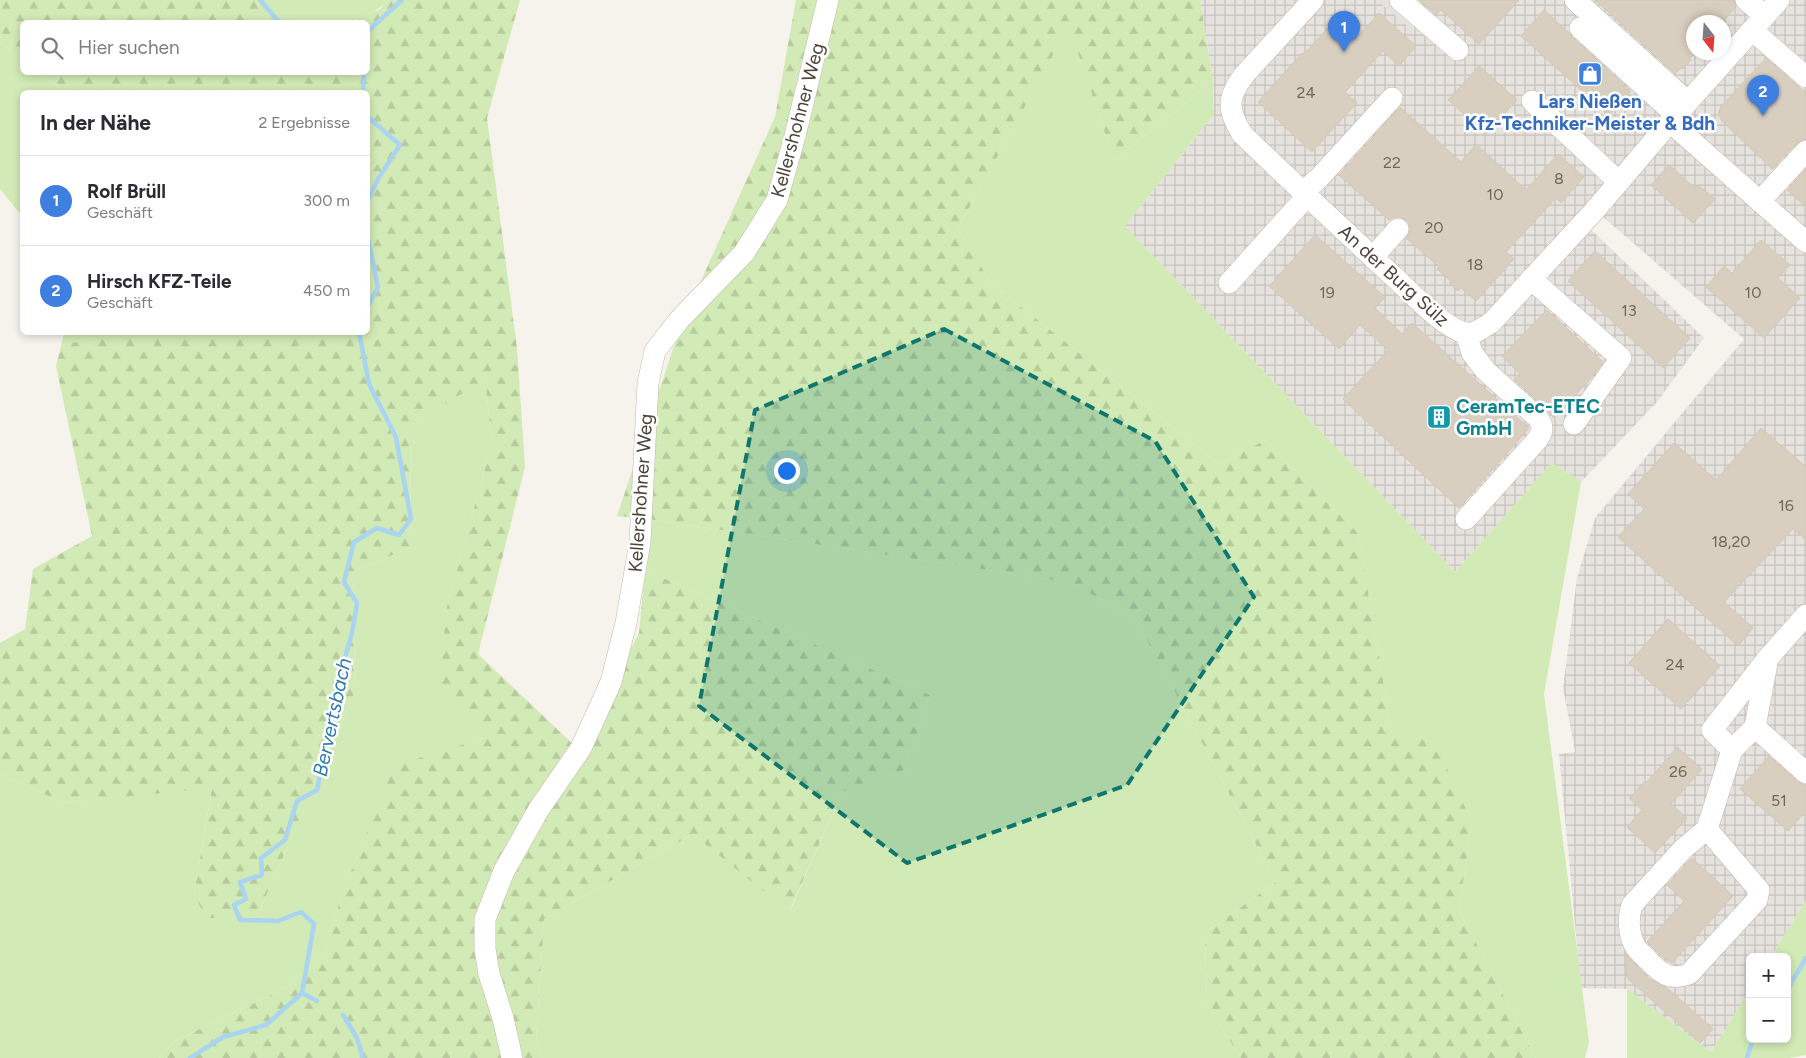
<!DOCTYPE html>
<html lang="de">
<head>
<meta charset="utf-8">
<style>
  body { margin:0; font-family:Figtree,sans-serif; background:#f7f7f7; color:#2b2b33 }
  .controls { position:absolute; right:15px; bottom:15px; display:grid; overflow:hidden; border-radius:8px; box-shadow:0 2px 8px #0003 }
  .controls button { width:45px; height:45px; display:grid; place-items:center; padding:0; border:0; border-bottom:1px solid #e1e1e2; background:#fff; color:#2b2b33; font:25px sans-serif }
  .compass { position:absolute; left:1686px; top:15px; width:45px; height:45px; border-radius:50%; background:#fff; box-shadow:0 2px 8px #0003; rotate:163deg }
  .you { position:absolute; left:786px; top:470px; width:18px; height:18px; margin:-12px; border:4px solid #fff; border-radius:50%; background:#1a73e8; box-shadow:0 0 0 8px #1a73e833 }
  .badge { display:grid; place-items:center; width:32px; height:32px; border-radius:50%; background:#111827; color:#fff; font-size:16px; font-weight:700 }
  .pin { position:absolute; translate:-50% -41px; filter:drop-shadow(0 1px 2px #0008) }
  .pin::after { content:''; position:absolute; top:26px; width:18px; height:15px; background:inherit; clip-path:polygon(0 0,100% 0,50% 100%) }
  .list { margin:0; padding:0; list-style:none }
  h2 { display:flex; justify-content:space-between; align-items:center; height:65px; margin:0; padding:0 20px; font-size:21px }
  h2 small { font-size:16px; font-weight:400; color:#7c7c81 }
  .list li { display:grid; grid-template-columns:32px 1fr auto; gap:15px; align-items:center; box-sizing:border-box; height:90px; padding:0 20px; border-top:1px solid #e1e1e2 }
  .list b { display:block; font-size:19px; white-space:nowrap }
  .list p { margin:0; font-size:16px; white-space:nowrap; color:#7c7c81 }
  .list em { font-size:16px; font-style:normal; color:#7c7c81 }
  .icon { flex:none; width:28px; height:28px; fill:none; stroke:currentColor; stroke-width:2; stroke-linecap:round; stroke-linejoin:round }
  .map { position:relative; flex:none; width:1806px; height:1058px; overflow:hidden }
  .search { position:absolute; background:#fff; box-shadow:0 2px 8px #0003; left:20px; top:20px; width:350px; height:55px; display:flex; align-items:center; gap:12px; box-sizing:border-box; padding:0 18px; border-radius:8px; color:#7c7c81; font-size:19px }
  .panel { position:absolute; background:#fff; box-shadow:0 2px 8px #0003; left:20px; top:90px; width:350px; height:245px; border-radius:8px }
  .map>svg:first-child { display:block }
  .industrial { fill:url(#industrial-grid); fill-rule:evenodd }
  .grass { fill:#d2eab5 }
  .forest { fill:url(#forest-firs) }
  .parking { fill:#e5e3e0 }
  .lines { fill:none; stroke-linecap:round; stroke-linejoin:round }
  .stream { stroke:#a9d4f2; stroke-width:4.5 }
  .building { fill:#d8cfc1; stroke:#d3c7b4 }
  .minor-casing { stroke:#c2bbae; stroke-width:22 }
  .minor { stroke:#fff; stroke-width:21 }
  .marked { fill:#0f766e; fill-opacity:0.2; stroke:#0f766e; stroke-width:4; stroke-dasharray:10 6; stroke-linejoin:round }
  .labels { text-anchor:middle; stroke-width:5; stroke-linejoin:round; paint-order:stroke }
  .number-label { font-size:16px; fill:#6e675b }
  .shop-label { font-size:19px; font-weight:bold; fill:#366cbe; stroke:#fff }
  .street-label { font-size:19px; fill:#4b4439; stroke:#fff }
  .culture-label { font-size:19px; font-weight:bold; fill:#0d838f; stroke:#fff; text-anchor:start }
  .water-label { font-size:20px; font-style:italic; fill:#2e7ab2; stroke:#fff }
</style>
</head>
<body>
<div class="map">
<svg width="1806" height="1058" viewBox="0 0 1806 1058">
  <defs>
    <pattern id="industrial-grid" width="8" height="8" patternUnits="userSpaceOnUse" patternTransform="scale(1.25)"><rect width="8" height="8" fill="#e6e2dd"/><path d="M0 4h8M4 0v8" fill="none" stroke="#c7c3be"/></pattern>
    <pattern id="forest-firs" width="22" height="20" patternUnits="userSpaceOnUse" patternTransform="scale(1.25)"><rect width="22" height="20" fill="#d2eab5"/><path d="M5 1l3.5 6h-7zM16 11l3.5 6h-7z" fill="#b6ca9c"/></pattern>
  </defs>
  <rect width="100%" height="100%" fill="#f6f3ec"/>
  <path class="industrial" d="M 1200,0 L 1806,0 L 1806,900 L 1771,957 L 1750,957 L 1750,990 L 1711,1052 L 1627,989 L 1581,988 L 1559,754 L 1575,752 L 1563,688 L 1577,578 L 1595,518 L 1744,339 L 1595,210 L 1584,223 L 1704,338 L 1657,402 L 1581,482 L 1552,463 L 1455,572 L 1125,226 L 1214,114 L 1213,81 ZM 1694,22 L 1724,22 L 1724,52 L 1694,52 Z"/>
  <g class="grass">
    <path d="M 257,0 L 389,0 C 358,31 306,22 265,22 Z"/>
    <polygon points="1069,25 1114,160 1213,81 1214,114 1125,226 1455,572 1552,463 1581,482 1544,694 1589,1042 1585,1058 1536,1058 1459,910 1472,822 1393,740 1358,533 1265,440 1220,465 991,283 958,228"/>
    <polygon points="0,42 22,59 22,72 40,73 66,92 22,92 22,216 0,189"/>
    <polygon points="64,333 96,333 96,337 61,346"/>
    <polygon points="485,378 492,443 447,607 494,735 393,767 340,899 327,950 289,986 175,1041 159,1058 0,1058 0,774 64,803 212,787 194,894 257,917 355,691 353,572 411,547 410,426"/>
    <polygon points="648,519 1068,582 1135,617 1276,882 1205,933 1207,1005 1241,1058 542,1058 536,1041 544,919 693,834 790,911 842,792 904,770 930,695 645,570"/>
    <polygon points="1806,900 1806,1055 1789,1058 1627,1058 1627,989 1711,1052 1750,990 1750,1039 1787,1039 1787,957 1771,957"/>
  </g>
  <g class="forest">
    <polygon points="0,0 257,0 265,22 22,22 22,59 0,42"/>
    <polygon points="389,0 520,0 487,118 517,348 525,467 478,654 578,749 639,633 645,570 930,695 904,770 842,792 789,912 693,834 544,919 536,1041 542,1058 159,1058 175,1041 289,986 327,950 340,899 393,766 494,735 439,682 447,607 492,443 485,379 410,426 411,547 353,572 355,691 257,917 206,918 194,894 212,788 64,803 0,774 0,643 25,629 33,569 92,536 56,366 61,346 96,337 96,332 368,332 368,92 66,92 40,73 368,72 368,22 345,22 379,10"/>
    <polygon points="796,0 1200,0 1213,81 1114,160 1069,26 958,228 991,283 1220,465 1265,440 1358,533 1393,739 1430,732 1472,822 1459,910 1536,1058 1241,1058 1207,1005 1205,933 1276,882 1135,617 1068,582 648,519 617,516 681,325 775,117"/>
  </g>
  <polygon class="parking" points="1377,0 1400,0 1423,19 1412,30"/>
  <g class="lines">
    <g class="stream">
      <polyline points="260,0 279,22"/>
      <polyline points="368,31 402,0"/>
      <polyline points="363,92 364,72"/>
      <polyline points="368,117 400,145 378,179 368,200"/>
      <polyline points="368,238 378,287 368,306"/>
      <polyline points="1787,990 1806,958"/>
      <polyline points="302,993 317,1001"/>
      <polyline points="343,1015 357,1038 363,1058"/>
      <polyline points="190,1058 223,1037 266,1025 302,993 314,924 301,912 278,921 240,920 234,905 246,899 240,882 262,875 261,858 285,840 297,801 317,790 330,727 334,697 352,633 357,603 344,582 354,542 377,528 399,535 411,519 396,437 369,384 359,332"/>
      <polyline points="1747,1058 1753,1039"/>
    </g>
  </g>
  <g class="building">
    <polygon points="1419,0 1519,0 1479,44 1441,10 1436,15"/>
    <polygon points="1595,0 1734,0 1736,7 1722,22 1694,22 1694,54 1689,59 1691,60 1683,69 1681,68 1675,74"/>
    <polygon points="1544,10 1568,32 1572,37 1631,91 1609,115 1521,36"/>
    <polygon points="1379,13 1416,46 1399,66 1383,51 1345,92 1357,103 1312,152 1258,102 1302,53 1304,54 1333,22 1354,41"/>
    <polygon points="1766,58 1806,93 1806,139 1797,143 1772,169 1722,121 1718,114 1721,106"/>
    <polygon points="1479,66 1517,100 1486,134 1448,100"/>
    <polygon points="1400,107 1461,162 1476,144 1526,190 1558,154 1584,177 1561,203 1556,198 1506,252 1514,259 1476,301 1461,288 1458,291 1449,283 1451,281 1437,269 1439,267 1406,238 1410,231 1410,225 1407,220 1400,217 1394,217 1389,220 1339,175"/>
    <polygon points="1669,165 1695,188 1698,185 1715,199 1693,223 1651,185"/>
    <polygon points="1806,169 1806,207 1787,190"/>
    <polygon points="1315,235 1385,297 1375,308 1402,334 1412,323 1529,428 1459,508 1343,399 1388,350 1360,325 1339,349 1269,286"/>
    <polygon points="1761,240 1790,265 1778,278 1800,298 1764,338 1706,287 1724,266 1732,273"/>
    <polygon points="1595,251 1690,338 1663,368 1568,281"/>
    <polygon points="1547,310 1603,362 1593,376 1554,418 1545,408 1515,380 1520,374 1502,356"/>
    <polygon points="1761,428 1806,467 1806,540 1793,529 1724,602 1753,628 1738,646 1618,537 1644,509 1628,494 1674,443 1716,480"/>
    <polygon points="1668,619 1720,666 1681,709 1629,663"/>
    <polygon points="1677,747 1702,769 1671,804 1687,818 1655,853 1627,827 1642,810 1629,798 1645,781 1647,782"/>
    <polygon points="1769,756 1798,782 1806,785 1806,811 1788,831 1740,789"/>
    <polygon points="1692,858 1733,896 1672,963 1665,959 1647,942 1684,901 1667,885"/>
    <polygon points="1625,953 1648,978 1667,988 1713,1029 1700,1043 1627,978"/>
  </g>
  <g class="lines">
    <defs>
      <g id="minor">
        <path d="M 1313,0 L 1244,75 C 1227,98 1227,109 1242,134 C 1292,182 1342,229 1393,276 C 1411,292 1442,327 1465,333 C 1475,335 1484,327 1492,322 L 1595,210 L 1670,122 L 1779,0"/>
        <polyline points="1400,0 1458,50"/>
        <polyline points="1575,0 1688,102"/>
        <polyline points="1746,0 1765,16"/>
        <polyline points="1580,28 1676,115"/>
        <polyline points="1752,30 1806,77"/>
        <polyline points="1532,101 1619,182"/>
        <polyline points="1670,122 1806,242"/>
        <polyline points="1303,192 1318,179 1392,98"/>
        <polyline points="1760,201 1806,151"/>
        <polyline points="1373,257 1398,229"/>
        <polyline points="1531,279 1621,358 1574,424"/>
        <polyline points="1229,283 1307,196"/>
        <path d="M 1466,519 L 1538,439 C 1544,430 1543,425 1537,417 L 1486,371 L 1472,353 L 1466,333"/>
        <polyline points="1768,658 1755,727 1732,750 1712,730 1768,658 1806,615"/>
        <polyline points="1755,727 1806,773"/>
        <path d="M 1707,829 L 1683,849 L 1632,905 C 1628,917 1628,934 1635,946 C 1638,951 1644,956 1648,960 C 1660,973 1670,981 1689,974 L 1757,900 L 1759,890 L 1707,829 L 1732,750"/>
        <polyline points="512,1058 503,1018 489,974 485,949 485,919 504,871 539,809 581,748 611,682 626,623 640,542 648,383 655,351 679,320 744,253 777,200 795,136 828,0"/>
      </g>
    </defs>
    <use href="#minor" class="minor-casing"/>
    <use href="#minor" class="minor"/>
  </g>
  <path class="marked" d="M 944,329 L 1155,441 L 1254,597 L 1127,785 L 907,863 L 699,706 L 755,410 Z"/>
  <defs>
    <symbol id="shop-square" viewBox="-11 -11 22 22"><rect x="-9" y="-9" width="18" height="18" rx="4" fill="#3f7fe0" stroke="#fff"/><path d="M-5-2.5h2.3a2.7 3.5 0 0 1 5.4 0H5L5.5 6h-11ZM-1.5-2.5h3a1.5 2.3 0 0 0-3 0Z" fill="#fff"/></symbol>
    <symbol id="building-square" viewBox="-11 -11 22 22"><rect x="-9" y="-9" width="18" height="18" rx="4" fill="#0f9aa8" stroke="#fff"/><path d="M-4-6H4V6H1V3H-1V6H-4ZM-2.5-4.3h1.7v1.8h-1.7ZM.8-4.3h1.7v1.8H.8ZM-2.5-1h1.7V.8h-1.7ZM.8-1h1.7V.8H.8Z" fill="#fff"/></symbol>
  </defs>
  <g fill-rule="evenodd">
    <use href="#shop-square" x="1576" y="60" width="28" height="28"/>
    <use href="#building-square" x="1425" y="403" width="28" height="28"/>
  </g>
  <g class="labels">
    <g class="number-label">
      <text x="1306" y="98">24</text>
      <text x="1392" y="168">22</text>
      <text x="1559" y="184">8</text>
      <text x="1495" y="200">10</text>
      <text x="1434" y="233">20</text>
      <text x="1475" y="270">18</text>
      <text x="1327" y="298">19</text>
      <text x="1753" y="298">10</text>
      <text x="1629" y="316">13</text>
      <text x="1786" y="511">16</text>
      <text x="1731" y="547">18,20</text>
      <text x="1675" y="670">24</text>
      <text x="1678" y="777">26</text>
      <text x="1779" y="806">51</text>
    </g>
    <g class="shop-label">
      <text x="1590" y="108">Lars Nießen<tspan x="1590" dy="22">Kfz-Techniker-Meister &amp; Bdh</tspan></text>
    </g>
    <g class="street-label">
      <text transform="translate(797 120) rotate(-75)" y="7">Kellershohner Weg</text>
      <text transform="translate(1394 275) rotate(42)" y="7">An der Burg Sülz</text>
      <text transform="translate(640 493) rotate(-86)" y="7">Kellershohner Weg</text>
    </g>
    <g class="culture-label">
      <text x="1456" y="413">CeramTec-ETEC<tspan x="1456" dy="22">GmbH</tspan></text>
    </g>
    <g class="water-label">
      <text transform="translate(332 717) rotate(-78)" y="7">Bervertsbach</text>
    </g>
  </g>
</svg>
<div class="controls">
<button>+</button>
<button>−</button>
</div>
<svg class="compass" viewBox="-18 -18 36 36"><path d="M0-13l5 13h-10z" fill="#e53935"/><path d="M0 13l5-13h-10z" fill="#7c7c81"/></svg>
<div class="you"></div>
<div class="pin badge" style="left:1344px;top:52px;background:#3f7fe0">1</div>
<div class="pin badge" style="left:1763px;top:116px;background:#3f7fe0">2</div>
<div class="search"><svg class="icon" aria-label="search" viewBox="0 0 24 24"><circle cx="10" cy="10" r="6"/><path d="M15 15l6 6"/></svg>Hier suchen</div>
<section class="panel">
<h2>In der Nähe<small>2 Ergebnisse</small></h2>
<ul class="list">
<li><span class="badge" style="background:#3f7fe0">1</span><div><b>Rolf Brüll</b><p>Geschäft</p></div><em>300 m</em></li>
<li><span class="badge" style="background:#3f7fe0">2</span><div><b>Hirsch KFZ-Teile</b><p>Geschäft</p></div><em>450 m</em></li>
</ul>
</section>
</div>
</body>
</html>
